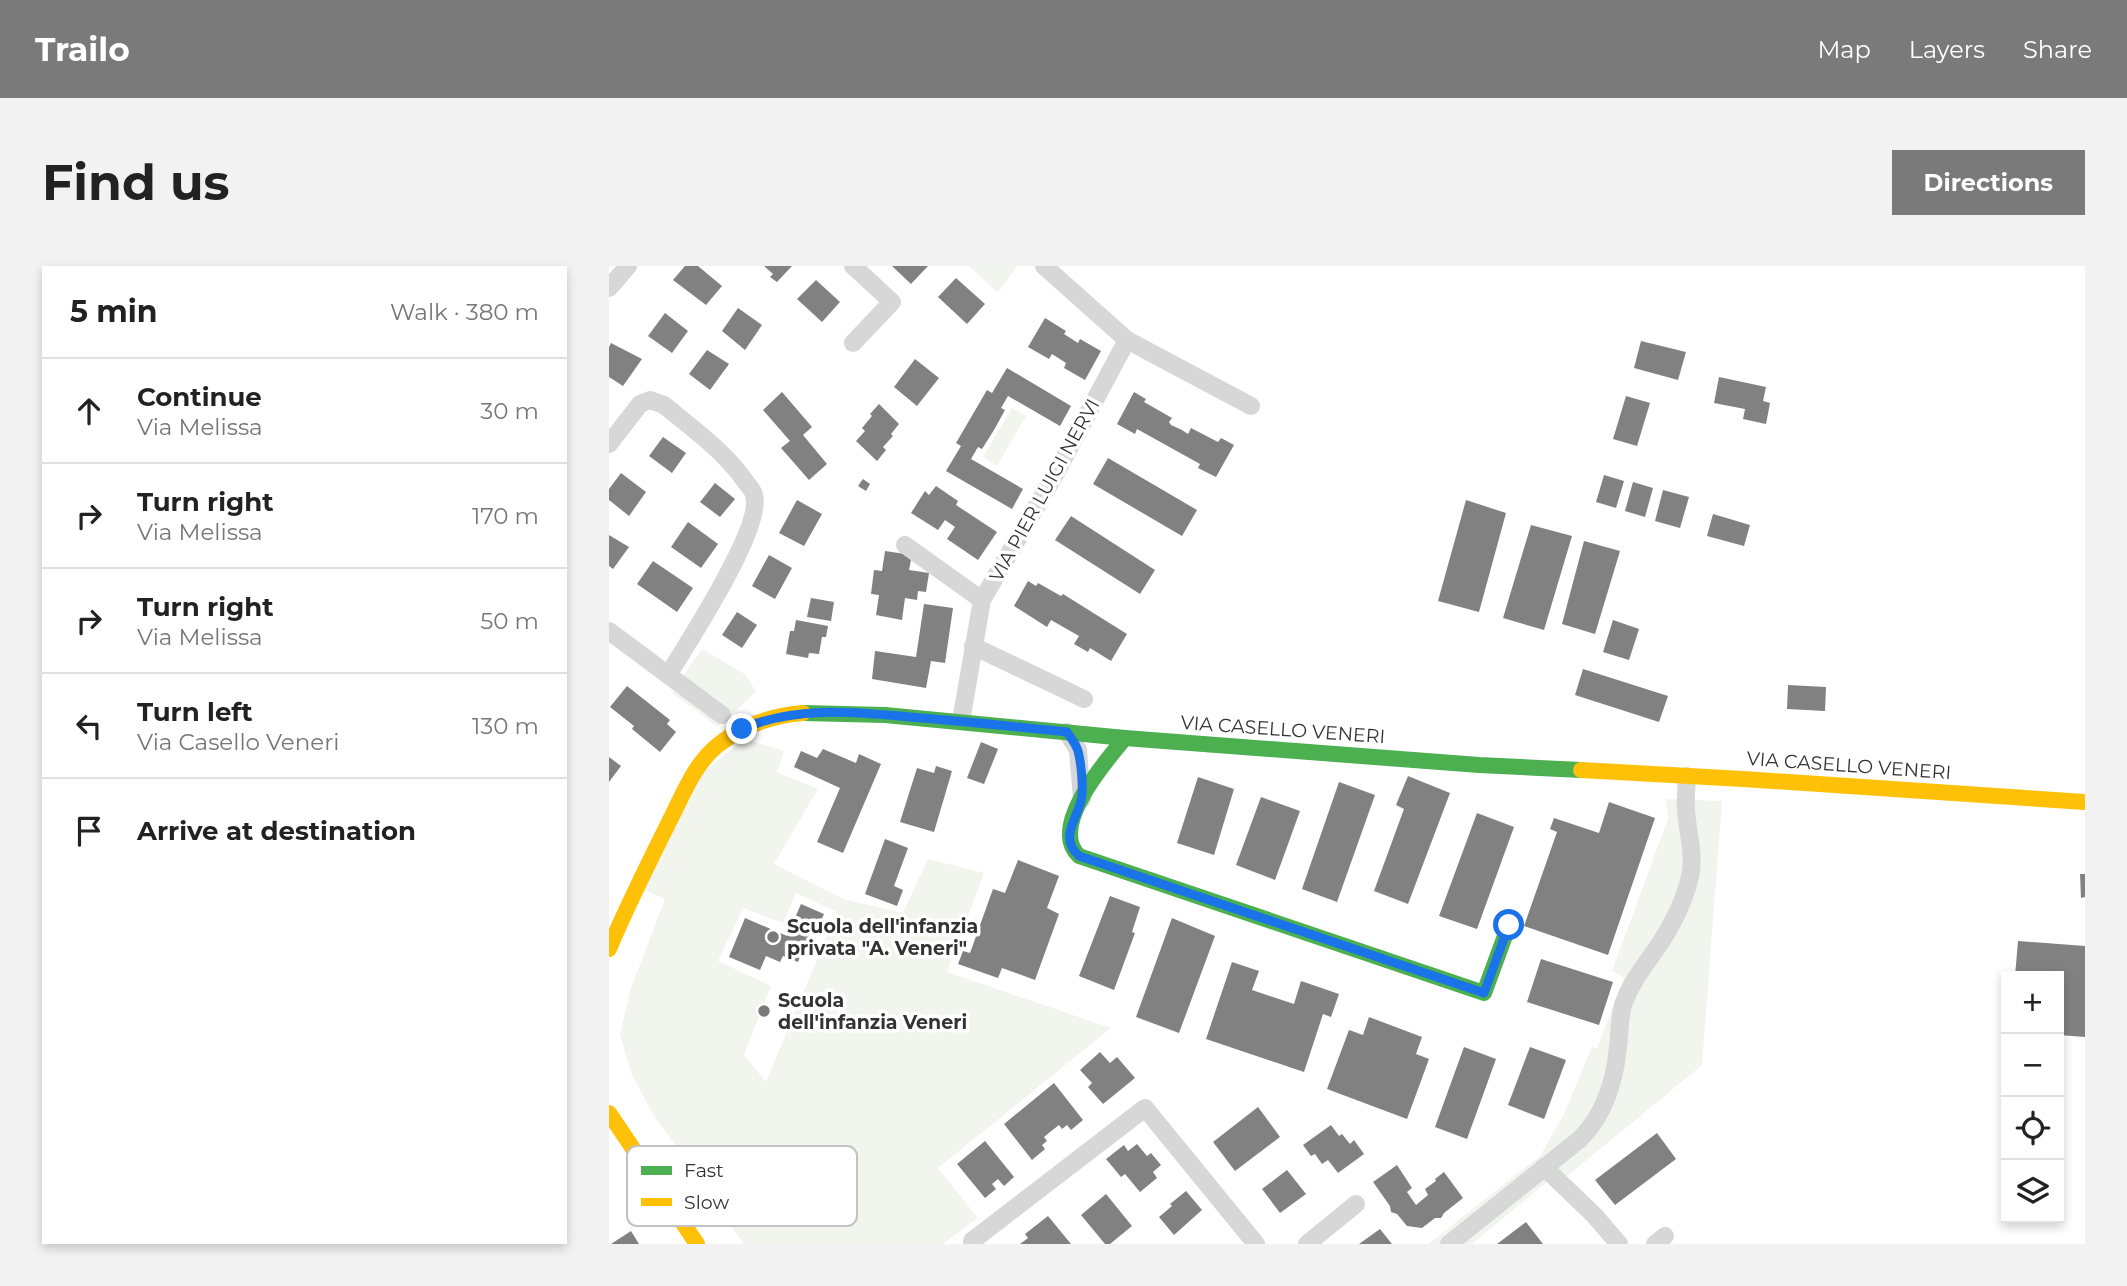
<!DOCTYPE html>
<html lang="en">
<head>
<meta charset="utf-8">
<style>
  body { margin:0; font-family:Montserrat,sans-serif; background:#f2f2f2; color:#222 }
  .controls { position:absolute; right:21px; bottom:21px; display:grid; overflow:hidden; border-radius:0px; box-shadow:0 4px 10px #0003 }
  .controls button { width:63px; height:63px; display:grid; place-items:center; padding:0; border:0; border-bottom:2px solid #e0e0e0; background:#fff; color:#222; font:35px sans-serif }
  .stop { position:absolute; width:21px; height:21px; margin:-16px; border:5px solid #1a73e8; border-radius:50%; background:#fff }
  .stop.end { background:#1a73e8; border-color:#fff; box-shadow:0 2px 7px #0008 }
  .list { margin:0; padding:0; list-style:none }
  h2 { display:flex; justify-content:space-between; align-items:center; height:91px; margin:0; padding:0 28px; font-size:30px }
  h2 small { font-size:23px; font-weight:400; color:#767676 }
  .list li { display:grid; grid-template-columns:46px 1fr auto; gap:21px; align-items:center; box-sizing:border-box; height:105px; padding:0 28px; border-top:2px solid #e0e0e0 }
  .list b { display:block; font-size:26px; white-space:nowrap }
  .list p { margin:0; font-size:23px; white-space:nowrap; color:#767676 }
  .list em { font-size:23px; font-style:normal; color:#767676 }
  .icon { flex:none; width:38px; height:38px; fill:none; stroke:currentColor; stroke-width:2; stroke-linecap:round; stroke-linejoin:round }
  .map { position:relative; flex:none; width:1476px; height:978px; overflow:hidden; border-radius:0px }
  header { display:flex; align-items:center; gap:42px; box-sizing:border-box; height:98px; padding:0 35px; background:#7a7a7a; color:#fff }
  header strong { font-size:33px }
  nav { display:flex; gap:38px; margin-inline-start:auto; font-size:24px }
  .intro { display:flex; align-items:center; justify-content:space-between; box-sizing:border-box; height:168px; padding:0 42px }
  h1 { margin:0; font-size:49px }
  .button { padding:18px 32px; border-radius:0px; background:#7a7a7a; color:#fff; font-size:24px; font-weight:700 }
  main { display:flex; gap:42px; padding:0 42px }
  aside { flex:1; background:#fff; border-radius:0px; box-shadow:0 4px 10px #0003 }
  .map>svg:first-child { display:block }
  .green { fill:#f1f5ed; fill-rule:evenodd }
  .building { fill:#818181 }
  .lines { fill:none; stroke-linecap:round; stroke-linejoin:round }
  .street { stroke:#d7d7d7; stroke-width:18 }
  .fast { stroke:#4caf50; stroke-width:16 }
  .slow { stroke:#ffc107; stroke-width:16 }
  .route { stroke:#1a73e8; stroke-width:9 }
  .poi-dot { fill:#7a7a7a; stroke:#fff; stroke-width:2.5 }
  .labels { text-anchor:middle; stroke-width:7; stroke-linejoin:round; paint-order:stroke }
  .street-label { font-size:19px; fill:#333; stroke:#fff }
  .poi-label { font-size:19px; font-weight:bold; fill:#333; stroke:#fff; text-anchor:start }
  .key { fill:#fff; stroke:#c2c2c2; stroke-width:2 }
  .key-label { font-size:19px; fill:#333 }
</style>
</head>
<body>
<header>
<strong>Trailo</strong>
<nav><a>Map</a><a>Layers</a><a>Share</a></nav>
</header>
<div class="intro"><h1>Find us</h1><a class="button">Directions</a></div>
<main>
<aside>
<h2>5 min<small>Walk · 380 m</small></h2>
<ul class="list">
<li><svg class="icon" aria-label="ahead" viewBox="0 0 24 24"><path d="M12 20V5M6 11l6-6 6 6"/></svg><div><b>Continue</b><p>Via Melissa</p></div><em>30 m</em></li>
<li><svg class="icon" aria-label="right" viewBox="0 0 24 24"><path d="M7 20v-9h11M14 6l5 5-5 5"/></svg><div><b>Turn right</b><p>Via Melissa</p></div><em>170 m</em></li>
<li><svg class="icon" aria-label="right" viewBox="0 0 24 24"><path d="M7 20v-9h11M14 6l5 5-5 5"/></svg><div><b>Turn right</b><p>Via Melissa</p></div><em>50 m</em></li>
<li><svg class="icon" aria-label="left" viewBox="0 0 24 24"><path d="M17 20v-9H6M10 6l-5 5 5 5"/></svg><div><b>Turn left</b><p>Via Casello Veneri</p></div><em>130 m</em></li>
<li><svg class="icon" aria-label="arrive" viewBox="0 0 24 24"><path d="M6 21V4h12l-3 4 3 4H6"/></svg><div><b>Arrive at destination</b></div></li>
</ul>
</aside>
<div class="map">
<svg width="1476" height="978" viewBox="0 0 1476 978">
  <rect width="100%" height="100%" fill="#fff"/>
  <g class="green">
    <polygon points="360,0 408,0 389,27"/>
    <polygon points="403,142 417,150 388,200 374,191"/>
    <polygon points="93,383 137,409 147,426 109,461 63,427"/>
    <path d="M 136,473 L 175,485 L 168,506 L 209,523 L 165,598 L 234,633 L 294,647 L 319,593 L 375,607 L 338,706 L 502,762 L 329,902 L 369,952 L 334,978 L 135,978 L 43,846 L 22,807 L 11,768 L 22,722 L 56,633 L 35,624 L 93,507 ZM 187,627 L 228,646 L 157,816 L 135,789 L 162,720 L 109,695 L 134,642 L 174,657 Z"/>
    <polygon points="1057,533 1113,535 1093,799 945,921 939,915 863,978 819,978 931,890 955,848 983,781 988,782 1015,712 1003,705 1059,553"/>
  </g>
  <g class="building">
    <polygon points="76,0 89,0 113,20 97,39 64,14"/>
    <polygon points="155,0 183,0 168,16 161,11 164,8"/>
    <polygon points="283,0 319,0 302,18"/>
    <polygon points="347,12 376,38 358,58 329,31"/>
    <polygon points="207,14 231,36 213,56 188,33"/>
    <polygon points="129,42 153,59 136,84 113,65"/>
    <polygon points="56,47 79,65 63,87 39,70"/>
    <polygon points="436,52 457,65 455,68 469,77 471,73 492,85 476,114 455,102 457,97 443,88 440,93 419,81"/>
    <polygon points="1032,75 1077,86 1069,114 1025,102"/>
    <polygon points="2,77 33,93 14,120 0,111 0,81"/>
    <polygon points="98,84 120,98 101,124 80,108"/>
    <polygon points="306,93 330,112 308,140 285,121"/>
    <polygon points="398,102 462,140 451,160 399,130 392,142 396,144 385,164 373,183 369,181 362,193 414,223 403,243 337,205 352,180 347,177 378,124 383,127"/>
    <polygon points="1110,111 1157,121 1154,135 1161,137 1157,158 1134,153 1136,143 1105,137"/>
    <polygon points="173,126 203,161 194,169 218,198 200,214 172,182 181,175 154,144"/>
    <polygon points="525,126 537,133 535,136 563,152 560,156 562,159 573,164 579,168 582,162 609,176 612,172 625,179 607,211 589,202 591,198 528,163 526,168 508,158"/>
    <polygon points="1017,130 1041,137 1028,180 1004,173"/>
    <polygon points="270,138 290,158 282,168 284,170 274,181 277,184 268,195 247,175 256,165 253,162 263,150 261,148"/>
    <polygon points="54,171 77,187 63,207 40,190"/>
    <polygon points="499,192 588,244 573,270 484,218"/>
    <polygon points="12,207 37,226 20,250 0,234 0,223"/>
    <polygon points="995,209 1015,215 1007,242 987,236"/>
    <polygon points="254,213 261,218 257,225 249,220"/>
    <polygon points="1024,216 1044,222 1036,251 1016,245"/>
    <polygon points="106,217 126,233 111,251 91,236"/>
    <polygon points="327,220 349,235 347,239 388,266 369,294 338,273 346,261 336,254 329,264 302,247 316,225 320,229"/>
    <polygon points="1054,224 1080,231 1071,262 1046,255"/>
    <polygon points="188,234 213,248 195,280 170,267"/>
    <polygon points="857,234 897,247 870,346 829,335"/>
    <polygon points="1104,248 1141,259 1135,280 1098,270"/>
    <polygon points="462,250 546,304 531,328 446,274"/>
    <polygon points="79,256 109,278 92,302 62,281"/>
    <polygon points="922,259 963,270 935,364 894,352"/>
    <polygon points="0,269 20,281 4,303 0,300"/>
    <polygon points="975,275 1011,285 986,368 953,358"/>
    <polygon points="276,285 303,289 300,304 320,307 317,326 309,325 308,334 296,332 293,354 267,349 270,329 262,328 265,304 273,305"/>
    <polygon points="160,289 183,302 166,333 143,320"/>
    <polygon points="44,295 84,322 68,346 28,318"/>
    <polygon points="419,315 427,320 429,317 452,330 454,328 518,368 502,395 481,382 479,386 465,378 470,370 442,354 438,361 405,340"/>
    <polygon points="202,332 225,336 222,355 198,351"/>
    <polygon points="315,338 344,342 336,397 322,395 317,422 263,413 266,385 307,391"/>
    <polygon points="128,346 148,359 133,382 113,369"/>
    <polygon points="187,354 219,360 217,371 213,371 210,388 200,387 199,392 177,388 181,365 185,365"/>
    <polygon points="1004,354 1030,363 1020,394 994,386"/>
    <polygon points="974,403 1059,430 1050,456 966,429"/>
    <polygon points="1179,419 1217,421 1216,445 1178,443"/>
    <polygon points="18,420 61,454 58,458 67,466 51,486 23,463 25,460 1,441"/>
    <polygon points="372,476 389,483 375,518 358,512"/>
    <polygon points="214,483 247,497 250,488 272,498 234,587 208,576 231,522 185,501 192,485 208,492"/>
    <polygon points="0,491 12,500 0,516"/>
    <polygon points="327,500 343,505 325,566 291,556 308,502 325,507"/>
    <polygon points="799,510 841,527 799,638 765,625 795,543 787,539"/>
    <polygon points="589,511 625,523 605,589 568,577"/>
    <polygon points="730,516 766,529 728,636 693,623"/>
    <polygon points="652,531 691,545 666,614 627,599"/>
    <polygon points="1000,536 1046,552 999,689 915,660 948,566 941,563 945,552 990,567"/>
    <polygon points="868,547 905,561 868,663 830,650"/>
    <polygon points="276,573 299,582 285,620 294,624 288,640 256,628"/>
    <polygon points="409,594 450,610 438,642 450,648 426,714 393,702 389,712 349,698 354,685 361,687 384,623 396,627"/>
    <polygon points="1471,608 1476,608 1476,631 1472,632"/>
    <polygon points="501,630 531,641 523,666 526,667 505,724 470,710"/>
    <polygon points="192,638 215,648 211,657 206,655 189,696 174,690 171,696 157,690 151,704 120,691 136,652 178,670"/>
    <polygon points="563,652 606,670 570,767 527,751"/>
    <polygon points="1409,675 1476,680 1476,771 1450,769 1450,710 1406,710"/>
    <polygon points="932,693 1004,716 990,759 918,736"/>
    <polygon points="623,696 650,705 643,724 685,738 692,715 730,728 722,751 714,748 695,806 597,773"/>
    <polygon points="760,751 813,771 807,788 820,793 798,853 718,823 740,764 754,769"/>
    <polygon points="855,781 887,793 858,873 826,861"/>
    <polygon points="921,781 957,794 935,853 899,839"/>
    <polygon points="491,786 501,797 508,791 526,812 494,838 479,821 483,817 471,804"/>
    <polygon points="445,817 474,854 462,864 458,859 453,863 450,859 441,866 435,871 438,875 433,879 436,883 423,894 395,858"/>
    <polygon points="649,841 671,871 626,905 604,876"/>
    <polygon points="722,859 730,870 733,868 741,878 745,874 755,888 729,907 719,894 713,898 706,888 702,890 694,879"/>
    <polygon points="1048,867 1067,893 1006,939 986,914"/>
    <polygon points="376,875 405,911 395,920 389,913 383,918 387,923 376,932 348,898"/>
    <polygon points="528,878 538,890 542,887 552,899 544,906 548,912 531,926 516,908 512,911 497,893 515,879 519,885"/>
    <polygon points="788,899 803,922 798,926 807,939 819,929 816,923 827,915 826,913 835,906 854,932 835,947 832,952 826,952 813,962 798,960 788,948 782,946 781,940 764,916"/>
    <polygon points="678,904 697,928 671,947 653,923"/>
    <polygon points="577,925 593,944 565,969 550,951 563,940 561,938"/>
    <polygon points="497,928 523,960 501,978 496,978 472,949"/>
    <polygon points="439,950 462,978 411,978 419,972 416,968"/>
    <polygon points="917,956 934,978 888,978"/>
    <polygon points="771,963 783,978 750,978"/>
    <polygon points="22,965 30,978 2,978"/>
  </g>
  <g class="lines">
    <g class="street">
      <polyline points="244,0 283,36 244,77"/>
      <polyline points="0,22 19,0"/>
      <polyline points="518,74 642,140"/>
      <path d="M 0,178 L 31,138 L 41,134 L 55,139 C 83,162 115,185 136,215 C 139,219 144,224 145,229 C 155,261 78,378 59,409"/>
      <polyline points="296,279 373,334"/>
      <polyline points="0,365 113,449"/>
      <polyline points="364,380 475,433"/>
      <polyline points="352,455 373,334 448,205 518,74 435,0"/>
      <polyline points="458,466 469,484 473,533"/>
      <polyline points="935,901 985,949 1010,978"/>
      <polyline points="365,978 363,975 536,842 647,978"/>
      <polyline points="698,978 747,938"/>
      <path d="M 840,978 L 971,873 C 995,850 1006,814 1009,781 C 1011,766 1010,753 1014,739 C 1022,716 1037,698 1050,679 C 1064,658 1075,636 1081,611 C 1086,587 1078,566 1077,542 C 1076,531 1078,520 1078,510"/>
      <polyline points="1046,978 1056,970"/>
    </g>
    <g class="fast">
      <polyline points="194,447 276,449 516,472 870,499 972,504"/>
      <path d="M 516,472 C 496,496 439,561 470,590 L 875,727 L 900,659"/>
    </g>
    <g class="slow">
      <polyline points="972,504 1134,513 1476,536"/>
      <path d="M 0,683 C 18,640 39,598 60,556 C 74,529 85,498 109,479 C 133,460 164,449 194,447"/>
      <polyline points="0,847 88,978"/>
    </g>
  </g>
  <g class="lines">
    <path class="route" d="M 133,463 C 189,438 254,447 313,452 C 362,456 410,461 458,466 C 462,472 467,478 469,485 C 472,496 475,524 472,535 C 467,555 450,572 470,590 L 875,727 L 900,659"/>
  </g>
  <g class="poi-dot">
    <circle cx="164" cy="671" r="7"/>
    <circle cx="155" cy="745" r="7"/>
  </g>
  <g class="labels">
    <g class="street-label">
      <text transform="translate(435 224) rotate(-61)" y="7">VIA PIER LUIGI NERVI</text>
      <text transform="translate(674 463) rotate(4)" y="7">VIA CASELLO VENERI</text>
      <text transform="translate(1240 499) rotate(4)" y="7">VIA CASELLO VENERI</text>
    </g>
    <g class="poi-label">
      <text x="178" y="667">Scuola dell'infanzia<tspan x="178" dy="22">privata "A. Veneri"</tspan></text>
      <text x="169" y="741">Scuola<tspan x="169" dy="22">dell'infanzia Veneri</tspan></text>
    </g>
  </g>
  <rect x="18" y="880" width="230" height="80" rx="10" class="key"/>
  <rect x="32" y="900" width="31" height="9" fill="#4caf50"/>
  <rect x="32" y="932" width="31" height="8" fill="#ffc107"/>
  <g class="key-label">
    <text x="75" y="911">Fast</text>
    <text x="75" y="943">Slow</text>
  </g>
</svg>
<div class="controls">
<button>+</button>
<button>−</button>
<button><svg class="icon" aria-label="locate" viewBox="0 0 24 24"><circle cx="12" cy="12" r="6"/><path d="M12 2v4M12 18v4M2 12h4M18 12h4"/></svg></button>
<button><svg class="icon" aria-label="layers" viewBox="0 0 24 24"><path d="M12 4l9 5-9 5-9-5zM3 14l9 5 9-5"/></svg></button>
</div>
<div class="stop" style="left:900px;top:659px"></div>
<div class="stop end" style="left:133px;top:463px"></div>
</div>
</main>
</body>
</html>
